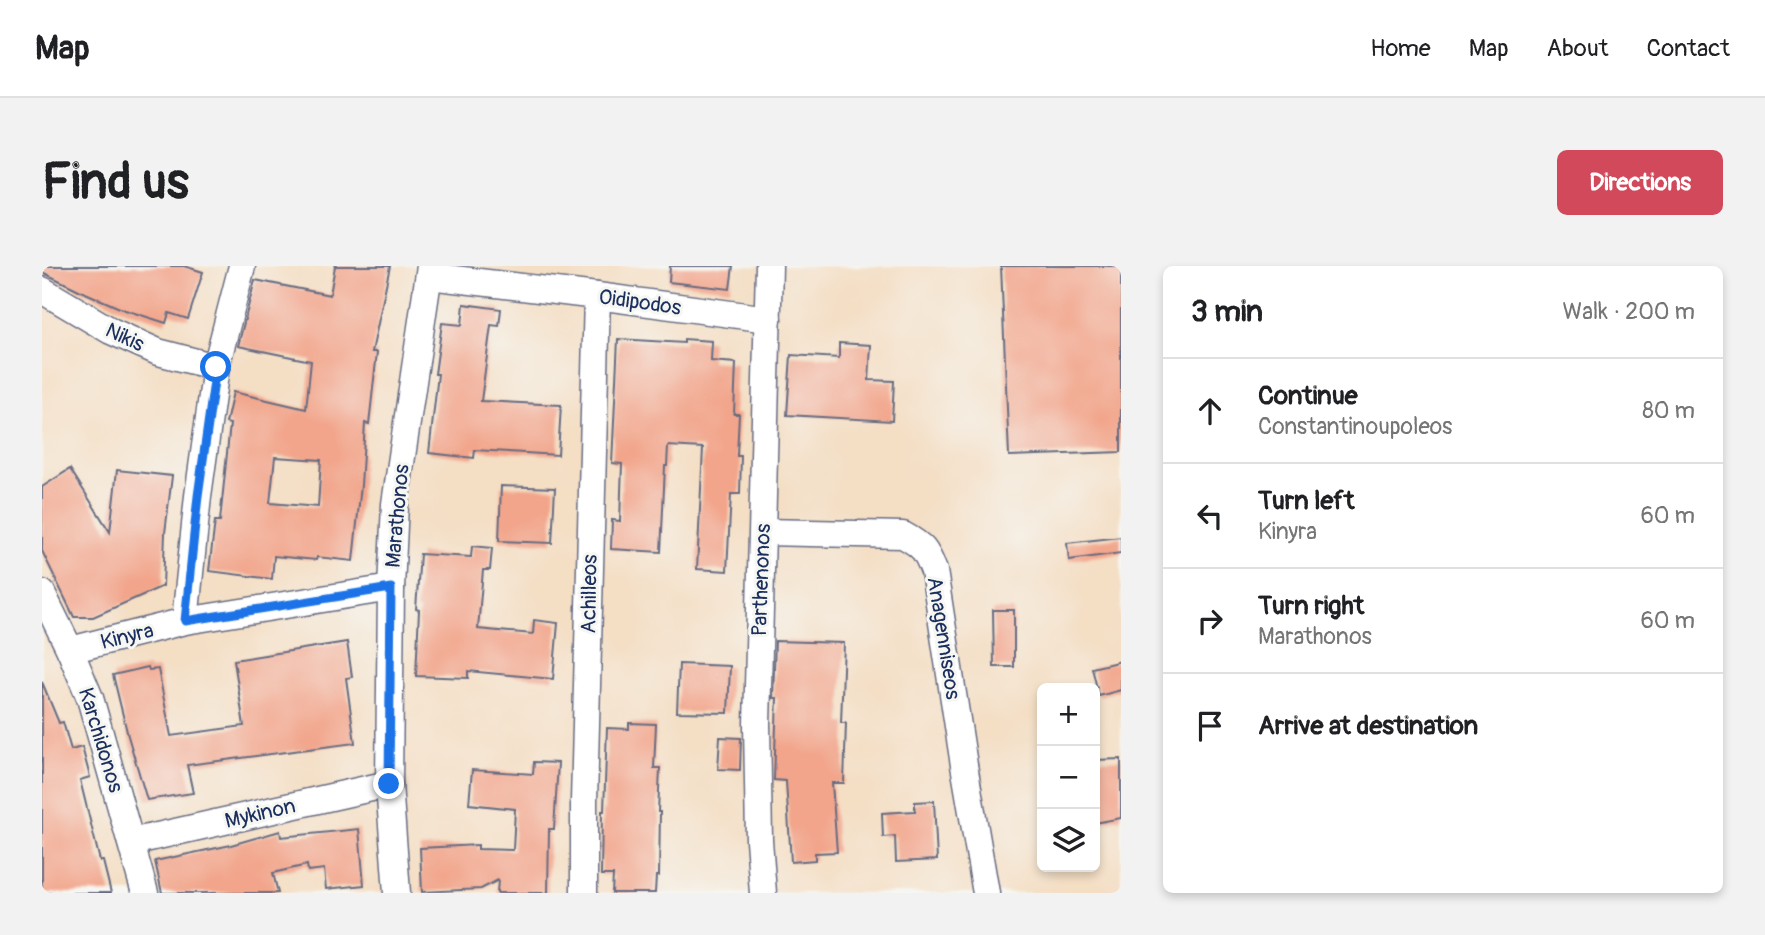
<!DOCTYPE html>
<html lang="en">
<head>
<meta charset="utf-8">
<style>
  body { margin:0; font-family:Pangolin,sans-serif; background:#f2f2f2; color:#202124 }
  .controls { position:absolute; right:21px; bottom:21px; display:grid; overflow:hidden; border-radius:10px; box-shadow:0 4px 10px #0003 }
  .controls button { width:63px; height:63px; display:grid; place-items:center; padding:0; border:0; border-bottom:2px solid #e0e0e0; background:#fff; color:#202124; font:35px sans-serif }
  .stop { position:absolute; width:21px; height:21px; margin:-16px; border:5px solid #1a73e8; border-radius:50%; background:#fff }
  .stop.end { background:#1a73e8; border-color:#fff; box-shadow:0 2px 7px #0008 }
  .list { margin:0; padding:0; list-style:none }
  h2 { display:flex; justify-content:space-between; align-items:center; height:91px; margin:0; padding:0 28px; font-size:30px }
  h2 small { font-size:23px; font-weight:400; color:#757577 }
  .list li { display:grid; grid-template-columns:46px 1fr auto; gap:21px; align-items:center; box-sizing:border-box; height:105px; padding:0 28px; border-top:2px solid #e0e0e0 }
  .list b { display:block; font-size:26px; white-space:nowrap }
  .list p { margin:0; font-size:23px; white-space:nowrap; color:#757577 }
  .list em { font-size:23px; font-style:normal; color:#757577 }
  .icon { flex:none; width:38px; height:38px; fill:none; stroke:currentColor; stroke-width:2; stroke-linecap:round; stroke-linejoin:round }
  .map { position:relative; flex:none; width:1079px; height:627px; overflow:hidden; border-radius:10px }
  header { display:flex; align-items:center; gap:42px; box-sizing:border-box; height:98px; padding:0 35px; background:#fff; border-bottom:2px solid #e0e0e0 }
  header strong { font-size:33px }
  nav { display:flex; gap:38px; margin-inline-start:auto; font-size:24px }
  .intro { display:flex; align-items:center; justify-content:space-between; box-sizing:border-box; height:168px; padding:0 42px }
  h1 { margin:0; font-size:49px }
  .button { padding:18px 32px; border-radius:10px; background:#d1495b; color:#fff; font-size:24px; font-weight:700 }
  main { display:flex; gap:42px; padding:0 42px }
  aside { flex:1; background:#fff; border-radius:10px; box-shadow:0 4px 10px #0003 }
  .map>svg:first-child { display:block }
  .building { fill:#f2a58b; fill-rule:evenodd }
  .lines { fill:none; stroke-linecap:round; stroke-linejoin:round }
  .minor-casing { stroke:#676c82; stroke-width:29 }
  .minor { stroke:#fff; stroke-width:26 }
  .route { stroke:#1a73e8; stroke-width:9 }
  .labels { text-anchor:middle; stroke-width:6; stroke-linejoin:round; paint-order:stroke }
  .street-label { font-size:21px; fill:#1b2f5e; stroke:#f6f6f2 }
</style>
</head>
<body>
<header>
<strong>Map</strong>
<nav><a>Home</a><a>Map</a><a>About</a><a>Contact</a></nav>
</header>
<div class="intro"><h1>Find us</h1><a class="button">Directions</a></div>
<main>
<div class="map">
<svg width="1079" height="627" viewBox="0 0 1079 627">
  <rect width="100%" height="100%" fill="#f6f6f2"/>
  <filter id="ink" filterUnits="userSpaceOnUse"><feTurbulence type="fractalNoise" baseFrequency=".0143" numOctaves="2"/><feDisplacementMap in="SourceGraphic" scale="14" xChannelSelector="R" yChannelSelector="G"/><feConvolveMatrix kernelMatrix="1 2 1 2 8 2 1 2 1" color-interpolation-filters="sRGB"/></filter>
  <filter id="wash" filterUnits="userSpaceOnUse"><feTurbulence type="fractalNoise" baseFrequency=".00686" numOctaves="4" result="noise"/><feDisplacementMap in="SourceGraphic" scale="28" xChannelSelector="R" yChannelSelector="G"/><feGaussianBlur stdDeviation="1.57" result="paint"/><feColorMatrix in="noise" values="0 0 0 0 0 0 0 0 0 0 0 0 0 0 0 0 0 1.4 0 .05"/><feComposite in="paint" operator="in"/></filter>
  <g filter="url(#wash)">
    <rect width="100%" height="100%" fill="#f4dec4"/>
    <g id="blocks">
      <g class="building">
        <polygon points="0,0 142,0 161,6 146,53 127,47 124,57 80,43 39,25 0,6"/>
        <path d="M 293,0 L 348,0 L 330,86 L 335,86 L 327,158 L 323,157 L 319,219 L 311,295 L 275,291 L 274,294 L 232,290 L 230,313 L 167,305 L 173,255 L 178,255 L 188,158 L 184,157 L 191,126 L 264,143 L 269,95 L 196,80 L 213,14 L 288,29 ZM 233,191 L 279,194 L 276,241 L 228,237 Z"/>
        <polygon points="628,0 691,0 688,23 627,16"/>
        <polygon points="959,0 1079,0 1079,186 967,190"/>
        <polygon points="422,38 459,43 457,60 449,59 439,135 519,139 516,189 433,184 432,192 387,187 396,108 393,108 400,57 420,59"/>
        <polygon points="576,73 642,77 642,73 670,75 669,95 694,97 692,148 697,148 695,190 699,190 698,228 689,228 685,305 655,303 661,182 626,180 625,200 623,200 619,286 569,283 570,254 578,255 580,198 570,197"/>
        <polygon points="797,77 829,79 827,114 852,115 850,155 745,149 749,89 797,92"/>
        <polygon points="28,203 68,266 75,204 130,210 123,267 121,320 51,351 32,351 0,285 0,221"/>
        <polygon points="459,220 513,222 510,277 457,275"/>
        <polygon points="1079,271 1079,287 1027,294 1025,277"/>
        <polygon points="430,280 450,282 448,304 441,304 436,363 491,368 492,354 516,357 511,413 426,405 426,412 374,410 377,344 374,343 378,288 429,291"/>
        <polygon points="951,344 972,344 972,401 952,401"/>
        <polygon points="733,375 802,377 799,457 804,457 802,517 790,517 795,586 773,587 773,594 749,596 744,515 732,514 735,432 731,432"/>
        <polygon points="305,376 310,411 304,412 313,477 145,499 151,527 105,534 86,470 71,409 106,401 107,404 116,403 129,470 202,460 192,394"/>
        <polygon points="1079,395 1079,424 1057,430 1050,402"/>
        <polygon points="637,398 688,400 686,447 635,446"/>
        <polygon points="0,416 17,457 21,456 29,484 40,481 48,511 38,514 58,595 61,595 69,627 0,627"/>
        <polygon points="587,457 614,458 612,502 618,502 616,546 618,546 617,610 614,610 613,627 570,627 571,609 559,609 560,545 562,545 565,462 587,463"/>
        <polygon points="678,471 699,472 698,504 676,503"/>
        <polygon points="1079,493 1079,552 1053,557 1053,494"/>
        <polygon points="492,496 516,497 512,563 507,563 506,627 455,627 456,614 439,623 380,626 378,582 436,579 436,583 471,584 473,543 427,538 430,504 491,508"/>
        <polygon points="892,535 895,594 854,596 853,570 841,571 840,547 873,545 873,536"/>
        <polygon points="317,563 322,619 284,623 282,603 266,605 265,599 231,607 236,627 120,627 113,595 189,579 238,565 239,571"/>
      </g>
    </g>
  </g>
  <g filter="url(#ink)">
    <use href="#blocks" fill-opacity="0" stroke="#676c82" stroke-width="2"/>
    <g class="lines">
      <defs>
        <g id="minor">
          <polyline points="387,10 555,30 726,53"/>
          <polyline points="0,24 69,65 116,86 174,101"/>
          <path d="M 721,266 L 861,269 C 881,280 884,284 892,305 L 922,499 L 944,627"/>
          <polyline points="0,327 28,384 48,432 103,627"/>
          <polyline points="143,355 156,230 174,101 200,0"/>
          <polyline points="28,384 143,355 349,322"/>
          <polyline points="89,576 347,518"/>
          <polyline points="355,627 347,518 349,322 353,238 388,0"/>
          <polyline points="542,627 542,536 555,30"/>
          <polyline points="721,627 717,574 715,458 727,0"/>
        </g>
      </defs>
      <use href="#minor" class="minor-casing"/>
      <use href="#minor" class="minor"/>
    </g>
  </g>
  <g class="lines" filter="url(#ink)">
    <polyline class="route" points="174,101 156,230 143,355 349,322 347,518"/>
  </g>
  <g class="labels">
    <g class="street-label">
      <text transform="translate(598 36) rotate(8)" y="7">Oidipodos</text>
      <text transform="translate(83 71) rotate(25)" y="7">Nikis</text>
      <text transform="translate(355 250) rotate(-85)" y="7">Marathonos</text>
      <text transform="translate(719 314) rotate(-88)" y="7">Parthenonos</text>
      <text transform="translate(547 328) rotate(-89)" y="7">Achilleos</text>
      <text transform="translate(85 370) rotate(-14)" y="7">Kinyra</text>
      <text transform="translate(902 372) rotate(81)" y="7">Anagenniseos</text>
      <text transform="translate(59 474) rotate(73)" y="7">Karchidonos</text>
      <text transform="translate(218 547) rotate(-13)" y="7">Mykinon</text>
    </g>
  </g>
</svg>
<div class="controls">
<button>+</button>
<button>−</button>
<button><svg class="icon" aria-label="layers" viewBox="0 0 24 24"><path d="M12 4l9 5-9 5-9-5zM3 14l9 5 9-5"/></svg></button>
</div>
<div class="stop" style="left:174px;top:101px"></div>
<div class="stop end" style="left:347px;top:518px"></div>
</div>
<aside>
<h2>3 min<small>Walk · 200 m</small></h2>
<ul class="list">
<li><svg class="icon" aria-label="ahead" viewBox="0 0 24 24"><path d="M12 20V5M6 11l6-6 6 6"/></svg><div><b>Continue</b><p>Constantinoupoleos</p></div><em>80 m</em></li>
<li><svg class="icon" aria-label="left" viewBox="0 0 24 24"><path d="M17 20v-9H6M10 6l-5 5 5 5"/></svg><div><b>Turn left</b><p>Kinyra</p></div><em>60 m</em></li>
<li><svg class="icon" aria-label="right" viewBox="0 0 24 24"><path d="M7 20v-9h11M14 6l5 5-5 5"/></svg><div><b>Turn right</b><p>Marathonos</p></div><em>60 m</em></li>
<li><svg class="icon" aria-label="arrive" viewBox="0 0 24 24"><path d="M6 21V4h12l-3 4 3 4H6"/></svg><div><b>Arrive at destination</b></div></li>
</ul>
</aside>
</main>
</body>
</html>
